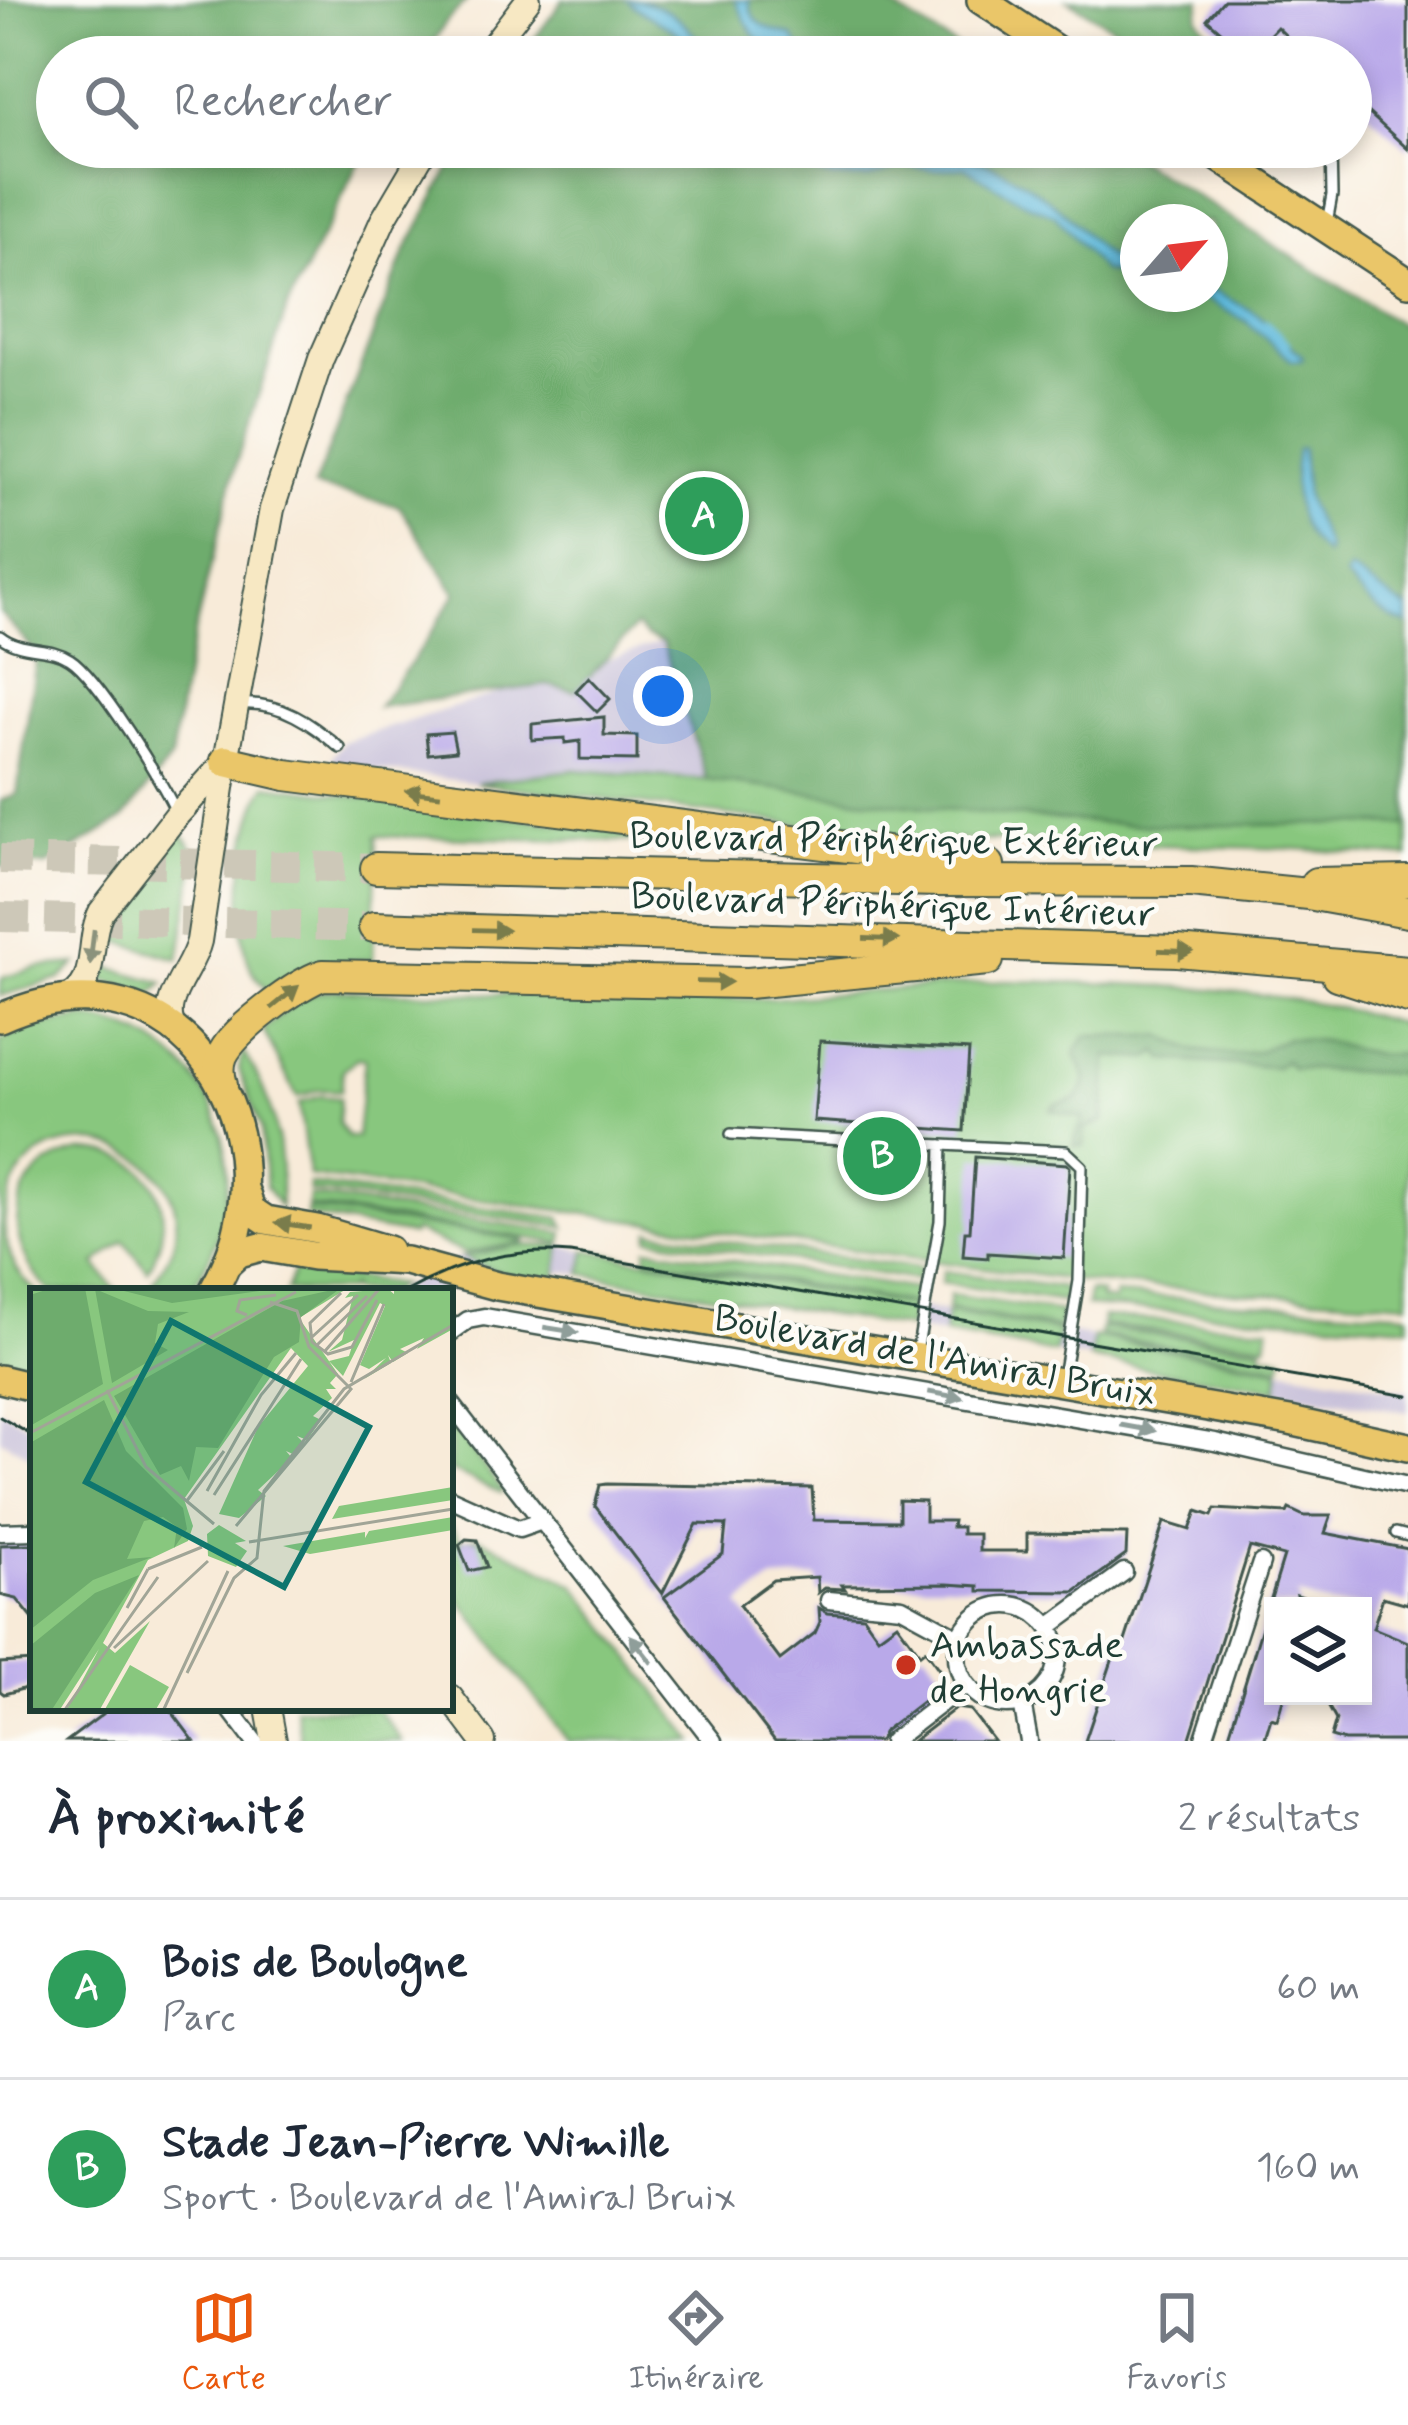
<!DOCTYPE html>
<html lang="fr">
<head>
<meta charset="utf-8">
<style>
  body { margin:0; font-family:Mynerve,sans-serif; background:#f2f2f3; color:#1f2937 }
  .controls { position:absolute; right:36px; bottom:36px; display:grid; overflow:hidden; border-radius:0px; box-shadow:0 6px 18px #0003 }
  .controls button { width:108px; height:108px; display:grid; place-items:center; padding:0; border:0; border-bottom:3px solid #e0e1e3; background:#fff; color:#1f2937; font:60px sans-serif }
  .compass { position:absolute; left:1120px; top:204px; width:108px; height:108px; border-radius:50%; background:#fff; box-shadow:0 6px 18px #0003; rotate:62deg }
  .you { position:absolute; left:663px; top:696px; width:42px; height:42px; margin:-30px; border:9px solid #fff; border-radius:50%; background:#1a73e8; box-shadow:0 0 0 18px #1a73e833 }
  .badge { display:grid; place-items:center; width:78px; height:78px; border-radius:50%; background:#ea580c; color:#fff; font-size:39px; font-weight:700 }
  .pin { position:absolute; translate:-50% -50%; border:6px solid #fff; box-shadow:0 3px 12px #0006 }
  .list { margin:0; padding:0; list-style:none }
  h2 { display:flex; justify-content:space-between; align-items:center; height:156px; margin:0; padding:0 48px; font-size:51px }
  h2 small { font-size:39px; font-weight:400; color:#747a83 }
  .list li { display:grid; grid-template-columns:78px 1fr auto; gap:36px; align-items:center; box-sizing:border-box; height:180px; padding:0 48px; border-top:3px solid #e0e1e3 }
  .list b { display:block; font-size:45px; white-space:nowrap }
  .list p { margin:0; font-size:39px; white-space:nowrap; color:#747a83 }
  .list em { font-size:39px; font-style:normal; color:#747a83 }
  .icon { flex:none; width:66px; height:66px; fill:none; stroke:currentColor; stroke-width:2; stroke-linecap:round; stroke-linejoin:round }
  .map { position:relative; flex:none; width:1408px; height:1741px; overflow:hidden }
  .search { position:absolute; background:#fff; box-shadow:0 6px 18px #0003; left:36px; right:36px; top:36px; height:132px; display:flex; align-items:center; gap:30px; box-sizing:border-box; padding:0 42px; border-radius:66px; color:#747a83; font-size:45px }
  .sheet { height:516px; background:#fff }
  nav { display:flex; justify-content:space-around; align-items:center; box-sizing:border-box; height:168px; border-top:3px solid #e0e1e3; background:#fff; font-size:33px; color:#747a83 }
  nav a { display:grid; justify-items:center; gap:6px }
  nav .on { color:#ea580c }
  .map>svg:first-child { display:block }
  .industrial { fill:#c7c0d9 }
  .green { fill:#88c77e; stroke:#548259; stroke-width:3 }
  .forest { fill:#6eac6d; stroke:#467450; stroke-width:3; fill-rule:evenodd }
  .water { fill:#5eb9dc; stroke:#3e7b88; stroke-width:3 }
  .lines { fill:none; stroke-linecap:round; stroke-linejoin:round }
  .stream { stroke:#5eb9dc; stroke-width:6 }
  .building { fill:#b9a9e9 }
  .highway-tunnel { stroke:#cdc8b8; stroke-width:30; stroke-dasharray:30 15; stroke-linecap:butt }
  .lane-casing { stroke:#40574d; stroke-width:14 }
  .street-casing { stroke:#40574d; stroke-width:21 }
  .secondary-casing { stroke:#40574d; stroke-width:28 }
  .primary-casing { stroke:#40574d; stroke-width:32 }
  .highway-casing { stroke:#40574d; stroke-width:34 }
  .lane { stroke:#fff; stroke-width:9 }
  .street { stroke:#fff; stroke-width:16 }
  .secondary { stroke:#f7e8c3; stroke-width:24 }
  .primary { stroke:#eac669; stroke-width:27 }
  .highway { stroke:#eac669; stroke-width:30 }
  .tram { stroke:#1f3d34; stroke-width:3 }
  .oneway { fill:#7a7b4c }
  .oneway2 { fill:#8b927c }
  .oneway3 { fill:#8f9e9a }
  .poi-dot { fill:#c8321e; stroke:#fdfcf7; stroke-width:4.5 }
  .labels { text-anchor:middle; stroke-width:9; stroke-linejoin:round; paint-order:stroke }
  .street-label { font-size:39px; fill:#1f3d34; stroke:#fdfcf7 }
  .poi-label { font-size:39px; fill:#1f3d34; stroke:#fdfcf7; text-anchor:start }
  .inset-road { fill:none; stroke:#a1a597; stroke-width:3 }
  .view { fill:#0f766e; fill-opacity:0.15; stroke:#0f766e; stroke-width:6 }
  .inset-edge { fill:none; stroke:#1f3d34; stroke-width:6 }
</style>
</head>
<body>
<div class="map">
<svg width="1408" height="1741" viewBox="0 0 1408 1741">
  <rect width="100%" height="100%" fill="#fdfcf7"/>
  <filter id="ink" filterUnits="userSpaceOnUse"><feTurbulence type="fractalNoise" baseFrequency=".00833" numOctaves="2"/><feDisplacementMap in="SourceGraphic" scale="24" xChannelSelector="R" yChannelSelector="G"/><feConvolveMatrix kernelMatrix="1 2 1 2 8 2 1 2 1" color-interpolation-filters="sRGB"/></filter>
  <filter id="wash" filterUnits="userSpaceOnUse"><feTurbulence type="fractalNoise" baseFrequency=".004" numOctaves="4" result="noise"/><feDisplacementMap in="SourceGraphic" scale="48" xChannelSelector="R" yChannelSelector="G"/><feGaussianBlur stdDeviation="2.7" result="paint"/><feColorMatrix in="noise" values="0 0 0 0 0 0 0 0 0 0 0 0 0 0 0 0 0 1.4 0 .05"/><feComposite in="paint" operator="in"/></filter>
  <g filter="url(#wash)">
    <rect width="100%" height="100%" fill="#f8ebd9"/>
    <g class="industrial">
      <polygon points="663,642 707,780 574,770 477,783 331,764 333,755 345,741"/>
      <polygon points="517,1245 561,1246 1408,1391 1408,1412 567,1272 476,1280 447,1291 395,1291 462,1257"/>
      <polygon points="0,1409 33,1428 33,1458 0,1439"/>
    </g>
    <g class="green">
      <polygon points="574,770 707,780 976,812 1408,825 1408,857 1298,849 904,838 477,783"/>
      <path d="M 267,785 L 649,835 L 678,842 L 377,836 L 373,960 C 325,959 308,967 269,993 C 261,983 252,974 248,961 C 234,916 242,822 267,785 Z"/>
      <polygon points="179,830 197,854 179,959 103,937 110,917"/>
      <polygon points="76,964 60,979 0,996 2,978 39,967"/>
      <polygon points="100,965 164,983 152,994 105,981 100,975"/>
      <path d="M 1005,981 C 1141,984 1276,985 1408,1026 L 1408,1303 L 1094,1283 L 309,1176 L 299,1103 L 320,1096 L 340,1098 L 338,1123 L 348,1137 L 357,1137 L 365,1059 L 357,1058 L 343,1070 L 341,1091 L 319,1090 L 297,1097 L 263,1030 C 309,991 309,987 371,992 L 768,999 Z"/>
      <path d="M 83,1018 C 223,1037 266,1181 190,1291 L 161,1291 L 153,1281 C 248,1159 22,1073 5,1216 C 2,1245 14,1273 36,1291 L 33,1366 L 0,1358 L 0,1041 L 26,1028 Z"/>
      <path d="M 243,1051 C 274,1099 285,1151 280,1207 L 266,1187 L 261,1129 L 239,1069 Z"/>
      <path d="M 81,1151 C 155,1148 182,1210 148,1271 L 124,1241 L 95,1264 L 116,1291 L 50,1291 C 0,1244 5,1167 81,1151 Z"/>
      <polygon points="309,1184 560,1218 565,1227 309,1191"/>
      <polygon points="309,1196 564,1233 562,1243 308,1206"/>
      <polygon points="308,1209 525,1240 525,1242 464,1253 414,1231 412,1235 307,1216"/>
      <polygon points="650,1231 920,1268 918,1280 649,1238"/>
      <polygon points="517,1245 561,1246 555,1285 508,1276 462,1257"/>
      <polygon points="647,1248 916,1289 914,1304 646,1257"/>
      <polygon points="586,1250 913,1306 909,1328 582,1274"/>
      <polygon points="295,1267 308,1270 400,1285 390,1291 352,1291 351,1287 346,1291 286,1291"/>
      <polygon points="943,1271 1066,1288 1064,1302 941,1283"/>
      <polygon points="1089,1291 1101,1293 1101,1299 1114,1301 1115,1294 1408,1313 1408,1326 1087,1306"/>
      <polygon points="950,1295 1062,1312 1059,1328 948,1309"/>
      <polygon points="947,1312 1059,1331 1055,1353 944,1334"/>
      <polygon points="1103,1317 1269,1327 1266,1344 1102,1325"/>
      <polygon points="1101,1328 1262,1347 1261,1353 1283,1356 1281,1366 1100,1335"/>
      <polygon points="1094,1337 1280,1369 1277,1390 1090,1359"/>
      <polygon points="450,1422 502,1490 501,1493 450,1470"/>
      <polygon points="450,1525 461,1542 477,1537 575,1585 694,1741 568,1741 450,1587"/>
      <polygon points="295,1708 377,1708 402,1741 301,1741"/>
    </g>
    <g class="forest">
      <polygon points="0,0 467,0 446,22 424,57 57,57 57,147 367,147 288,305 237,460 187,663 171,758 123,819 47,865 0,867 0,801 17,794 37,654 0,613"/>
      <polygon points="563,0 882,0 973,57 521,57"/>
      <polygon points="1068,0 1201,0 1198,17 1220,48 1216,57 1162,57"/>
      <path d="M 461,147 L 1117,147 L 1408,329 L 1408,825 C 1314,821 1219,829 1125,824 C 985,817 846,797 707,780 L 663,643 L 647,637 L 636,626 L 576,691 L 547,685 L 378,707 L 423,646 L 456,593 L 399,506 L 314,487 L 405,252 ZM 1138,222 L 1210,222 L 1210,294 L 1138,294 Z"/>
      <path d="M 1086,1036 L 1162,1036 L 1192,1050 L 1233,1055 L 1259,1051 L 1287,1038 L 1323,1041 L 1374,1055 L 1408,1054 L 1408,1070 L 1403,1074 L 1292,1068 L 1285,1060 L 1276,1067 L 1165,1060 L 1158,1052 L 1147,1059 L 1108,1056 L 1104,1121 L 1085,1129 L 1084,1146 L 1073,1146 L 1083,1118 L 1051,1110 L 1055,1105 L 1075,1100 C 1092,1085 1085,1071 1075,1054 Z"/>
    </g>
    <g class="water">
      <path d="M 627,0 C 668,0 689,27 712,57 L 695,57 C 674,18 654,27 627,0 Z"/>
      <path d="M 735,0 L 749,0 C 751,28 772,29 793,36 L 806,57 C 763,57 752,35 735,0 Z"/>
      <path d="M 771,147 L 785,147 L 821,167 L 851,172 L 865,161 L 861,147 C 882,147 894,159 914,162 C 930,164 944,159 960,158 C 993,158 1034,188 1059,208 C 1093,236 1091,256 1138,268 L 1138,277 L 1102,271 L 1055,215 L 1025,203 L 964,167 L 934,170 L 905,166 L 867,178 L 832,178 L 795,167 Z"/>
      <polygon points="1210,289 1259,315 1303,357 1302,360 1292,361 1246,321 1195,294 1210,294"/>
      <path d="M 1302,448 L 1306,497 L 1328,550 L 1326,555 C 1292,529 1291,489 1297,449 Z"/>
      <path d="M 1350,570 L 1408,609 L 1408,624 C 1381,618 1364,597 1345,577 Z"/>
    </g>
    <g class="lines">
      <polyline class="stream" points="1266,323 1287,343"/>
    </g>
    <g id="blocks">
      <g class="building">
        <polygon points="1224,0 1408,0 1408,149 1351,97 1351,57 1308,57 1277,27 1249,56 1207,19"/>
        <polygon points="589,677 610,699 597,712 576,691"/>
        <polygon points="604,717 604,735 637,736 637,760 580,759 580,741 565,743 565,738 532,740 532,724"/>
        <polygon points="452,732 456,751 428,754 426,734"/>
        <polygon points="820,1041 969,1050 964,1131 814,1121"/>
        <polygon points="975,1157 1067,1164 1070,1167 1064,1258 988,1253 988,1258 963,1256 965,1231 970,1231"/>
        <polygon points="607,1484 812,1488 814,1520 899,1521 899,1500 925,1501 925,1521 953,1521 952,1527 962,1527 962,1534 979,1534 979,1551 1027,1551 1027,1533 1127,1534 1126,1555 1075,1592 979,1591 979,1586 947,1584 842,1585 845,1589 825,1588 818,1593 817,1577 773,1580 739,1605 780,1660 815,1633 820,1622 819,1608 828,1613 863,1616 878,1637 897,1623 920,1654 925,1650 943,1675 941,1687 884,1731 879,1741 775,1741 664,1597 723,1554 726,1525 697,1524 662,1594 595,1506 600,1485"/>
        <polygon points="1215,1509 1287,1513 1289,1509 1304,1516 1331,1516 1325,1533 1408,1549 1408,1604 1383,1597 1373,1628 1408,1642 1408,1741 1344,1741 1331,1737 1336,1720 1326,1702 1342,1696 1363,1703 1363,1606 1332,1606 1297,1595 1300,1606 1273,1606 1273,1696 1284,1696 1277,1720 1271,1718 1264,1741 1227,1741 1284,1556 1250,1547 1189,1741 1085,1741 1118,1643 1124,1644 1164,1522 1190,1530 1197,1511 1212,1516"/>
        <polygon points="466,1539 477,1540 487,1567 469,1571 459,1545"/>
        <polygon points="33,1544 33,1619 17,1599 0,1595 0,1545"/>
        <polygon points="33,1661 33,1686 4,1694 0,1691 0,1663"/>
        <polygon points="99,1708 169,1708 194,1741 67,1741 103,1714"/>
        <polygon points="956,1708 970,1710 994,1741 913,1741"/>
      </g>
    </g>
  </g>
  <g filter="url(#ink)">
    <use href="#blocks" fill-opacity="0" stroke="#40574d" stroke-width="3"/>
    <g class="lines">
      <g class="highway-tunnel">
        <polyline points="0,859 376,868"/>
        <polyline points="0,917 374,927"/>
      </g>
      <defs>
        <g id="lane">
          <polyline points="1327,223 1332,195 1331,147"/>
          <path d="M 0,636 C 21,653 48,645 70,659 C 96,675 164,783 177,814"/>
          <path d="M 242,704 C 281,702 311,723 340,748"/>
          <polyline points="731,1134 942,1145 940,1221 917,1352"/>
          <polyline points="942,1145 1066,1151 1082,1166 1079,1281 1063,1377"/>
          <polyline points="1396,1533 1408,1536"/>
        </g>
        <g id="street">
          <polyline points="450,1333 468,1320 484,1317 1215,1442 1408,1486"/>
          <polyline points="450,1402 713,1741"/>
          <polyline points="450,1498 519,1529 542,1521"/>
          <polyline points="0,1532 33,1531"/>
          <polyline points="829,1600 902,1607 959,1638"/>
          <circle cx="1007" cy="1655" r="50"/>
          <polyline points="1049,1627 1124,1572"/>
          <polyline points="1022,1703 1029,1741"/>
          <polyline points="229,1708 254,1741"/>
          <polyline points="892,1741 966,1684"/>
          <polyline points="1203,1741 1261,1563"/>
        </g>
        <g id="secondary">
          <polyline points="484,57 528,0"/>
          <path d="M 62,1001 C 102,986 85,944 101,912 L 177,815 L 226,761"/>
          <path d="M 177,1033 C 154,1004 192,972 199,941 L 226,761 L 272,509 L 321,359 L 383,220 L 426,147"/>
          <polyline points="450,1697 483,1741"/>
          <polyline points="268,1708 274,1741"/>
        </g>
        <g id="primary">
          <polyline points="981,0 1067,57"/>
          <polyline points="1203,147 1408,282"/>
          <path d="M 0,1018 C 182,936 303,1135 213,1291"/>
          <polyline points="245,1191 251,1210 266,1220 317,1229 388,1250"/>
          <polyline points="227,1264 239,1253 261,1247 313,1256 406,1261 497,1286 1290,1421 1408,1447"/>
          <polyline points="0,1379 33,1387"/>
        </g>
        <g id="highway">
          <polyline points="226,761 286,775 989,865"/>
          <polyline points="376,868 939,881 1191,882 1308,894 1408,912"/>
          <polyline points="1316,883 1408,881"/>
          <polyline points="374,927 1177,951 1408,971"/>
          <polyline points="1337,975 1408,998"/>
          <path d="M 222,1085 C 219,1075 218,1066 222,1056 C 232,1031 298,983 323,975 L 748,983 L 988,960"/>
        </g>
      </defs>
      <use href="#lane" class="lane-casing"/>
      <use href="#street" class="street-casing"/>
      <use href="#secondary" class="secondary-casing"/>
      <use href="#primary" class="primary-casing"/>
      <use href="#highway" class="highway-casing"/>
      <use href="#lane" class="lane"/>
      <use href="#street" class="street"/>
      <use href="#secondary" class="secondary"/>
      <use href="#primary" class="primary"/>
      <use href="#highway" class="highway"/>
      <g class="tram">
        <path d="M 407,1291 C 459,1262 511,1248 570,1253 L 1408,1396"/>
        <polyline points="0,1417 33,1436"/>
      </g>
    </g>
    <defs><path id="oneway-solid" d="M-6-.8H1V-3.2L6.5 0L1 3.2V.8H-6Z" transform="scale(3)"/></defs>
    <g class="oneway">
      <use href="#oneway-solid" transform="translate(423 793) rotate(-173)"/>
      <use href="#oneway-solid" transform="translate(491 930) rotate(1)"/>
      <use href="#oneway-solid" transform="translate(881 939) rotate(2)"/>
      <use href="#oneway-solid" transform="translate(1176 951) rotate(2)"/>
      <use href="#oneway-solid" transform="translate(714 982) rotate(1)"/>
      <use href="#oneway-solid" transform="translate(285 997) rotate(-39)"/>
      <use href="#oneway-solid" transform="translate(293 1225) rotate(-171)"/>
    </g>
    <use class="oneway2" href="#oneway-solid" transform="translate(92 947) rotate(97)"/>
    <g class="oneway3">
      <use href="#oneway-solid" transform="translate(561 1330) rotate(9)"/>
      <use href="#oneway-solid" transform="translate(946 1395) rotate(10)"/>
      <use href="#oneway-solid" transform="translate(1138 1428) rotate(10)"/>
      <use href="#oneway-solid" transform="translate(641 1649) rotate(-128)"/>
    </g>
  </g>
  <circle class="poi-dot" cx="906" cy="1665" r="12"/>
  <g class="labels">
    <g class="street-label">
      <text transform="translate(894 838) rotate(1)" y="14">Boulevard Périphérique Extérieur</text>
      <text transform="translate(893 903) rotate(2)" y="14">Boulevard Périphérique Intérieur</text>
      <text transform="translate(935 1354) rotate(10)" y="14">Boulevard de l'Amiral Bruix</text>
    </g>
    <g class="poi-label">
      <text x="930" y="1657">Ambassade<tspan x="930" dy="45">de Hongrie</tspan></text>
    </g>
  </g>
  <g transform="translate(30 1288)">
    <rect width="423" height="423" fill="#f8ebd9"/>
    <path d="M 0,0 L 318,0 L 269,30 L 308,86 L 300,95 L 306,101 L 296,101 L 302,110 L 283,128 L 291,132 L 277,152 L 267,148 L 274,155 L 265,167 L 256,163 L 262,170 L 228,202 L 236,208 L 209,230 L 189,226 L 228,139 L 278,78 L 261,60 L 154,211 L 163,238 L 158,253 L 118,272 L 73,355 L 85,365 L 120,333 L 69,423 L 36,423 L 69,361 L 29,423 L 0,423 ZM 364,0 L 423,0 L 423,41 L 387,61 L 394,50 L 370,61 L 378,65 L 363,74 L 358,67 L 361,75 L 334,91 L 356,70 L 339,81 L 330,77 L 355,18 L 350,15 L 313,88 L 299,73 L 319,68 L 324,52 L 298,64 L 312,52 L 323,8 L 315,10 L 320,4 L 358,1 L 364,6 ZM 423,199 L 423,212 L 302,231 L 309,218 ZM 423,229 L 423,242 L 280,266 L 253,258 L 335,244 L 335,250 L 339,243 ZM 189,237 L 216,253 L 205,255 L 217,263 L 206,279 L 178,268 L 177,246 ZM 100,377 L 139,399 L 125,423 L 74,423 Z" fill="#88c77e"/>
    <path d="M 22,0 L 55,0 L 73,96 L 0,138 L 0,7 ZM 82,0 L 252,0 L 142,15 ZM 311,0 L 271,29 L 269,54 L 244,69 L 188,160 L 166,159 L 159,193 L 151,178 L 130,187 L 84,108 L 252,13 ZM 65,1 L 118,23 L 159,24 L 128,36 L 125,55 L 138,62 L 82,95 ZM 74,112 L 96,163 L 153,220 L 157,241 L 144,260 L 147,239 L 133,229 L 114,233 L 97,271 L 122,269 L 63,292 L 0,342 L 0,155 ZM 109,287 L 21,423 L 0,423 L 0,358 L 65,305 Z" fill="#6eac6d"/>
    <path class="inset-road" d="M 311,5 L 280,35 L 282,54 L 298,66 L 322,59 L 347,12M 217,27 L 207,23 L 210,12 L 246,7M 282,49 L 328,7M 287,57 L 337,8M 295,63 L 350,0M 321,94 L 354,16M 77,102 L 116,179 L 184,236M 0,145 L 266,4M 177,203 L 231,107 L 266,65M 184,207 L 271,71M 156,214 L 194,163M 206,238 L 321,101 L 279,59 L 267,23 L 240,14M 219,254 L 423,221M 118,281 L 172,259M 97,320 L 118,281M 84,360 L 178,273M 157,385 L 204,290 L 227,270 L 234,203 L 314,101 L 423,37M 34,423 L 128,289M 133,423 L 198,283"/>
    <path class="view" d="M 141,33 L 339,139 L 254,299 L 56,194 Z"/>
    <rect width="423" height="423" class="inset-edge"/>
  </g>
</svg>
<div class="controls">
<button><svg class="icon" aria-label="layers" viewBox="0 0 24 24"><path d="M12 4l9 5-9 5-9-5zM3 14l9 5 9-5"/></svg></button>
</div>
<svg class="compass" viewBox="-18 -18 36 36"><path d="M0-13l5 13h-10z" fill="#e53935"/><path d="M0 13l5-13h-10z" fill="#747a83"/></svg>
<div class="you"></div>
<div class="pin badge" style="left:704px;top:516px;background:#2e9e5b">A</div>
<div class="pin badge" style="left:882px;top:1156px;background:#2e9e5b">B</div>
<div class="search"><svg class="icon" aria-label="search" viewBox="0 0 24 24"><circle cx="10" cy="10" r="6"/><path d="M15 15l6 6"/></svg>Rechercher</div>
</div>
<section class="sheet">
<h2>À proximité<small>2 résultats</small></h2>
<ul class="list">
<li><span class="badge" style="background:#2e9e5b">A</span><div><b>Bois de Boulogne</b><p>Parc</p></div><em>60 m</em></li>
<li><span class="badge" style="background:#2e9e5b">B</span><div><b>Stade Jean-Pierre Wimille</b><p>Sport · Boulevard de l'Amiral Bruix</p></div><em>160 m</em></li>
</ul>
</section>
<nav>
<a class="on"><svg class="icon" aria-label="map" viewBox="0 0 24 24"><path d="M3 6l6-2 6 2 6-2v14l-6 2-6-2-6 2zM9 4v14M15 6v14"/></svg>Carte</a>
<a><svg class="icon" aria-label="directions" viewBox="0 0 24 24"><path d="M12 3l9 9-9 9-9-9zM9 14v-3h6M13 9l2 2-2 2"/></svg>Itinéraire</a>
<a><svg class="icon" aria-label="saved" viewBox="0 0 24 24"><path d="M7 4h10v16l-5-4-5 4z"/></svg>Favoris</a>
</nav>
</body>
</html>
